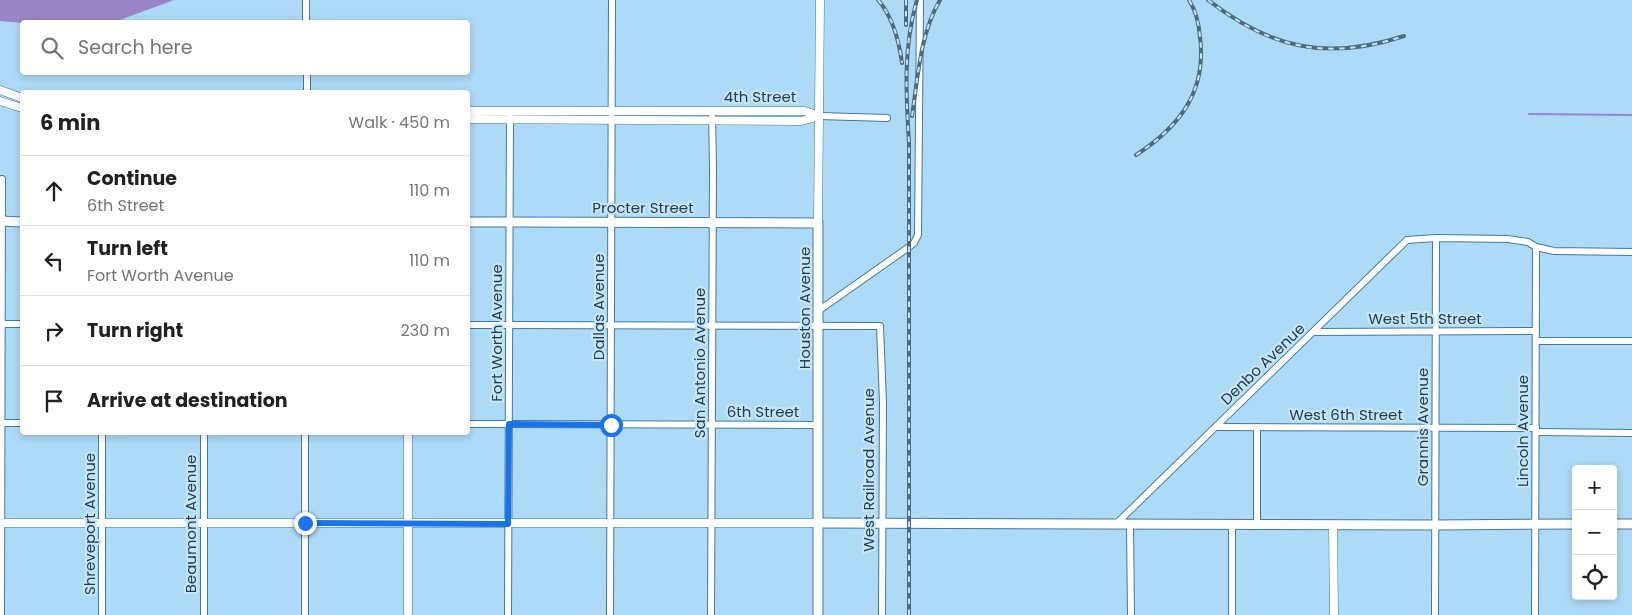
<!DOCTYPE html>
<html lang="en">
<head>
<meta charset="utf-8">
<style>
  body { margin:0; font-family:Poppins,sans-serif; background:#f6f6f6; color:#202124 }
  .controls { position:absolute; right:15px; bottom:15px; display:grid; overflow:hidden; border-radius:5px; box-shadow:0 2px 8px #0003 }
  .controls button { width:45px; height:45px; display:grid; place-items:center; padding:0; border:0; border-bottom:1px solid #e0e0e0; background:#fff; color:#202124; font:25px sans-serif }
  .stop { position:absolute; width:15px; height:15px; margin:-11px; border:4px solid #1a73e8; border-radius:50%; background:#fff }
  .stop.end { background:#1a73e8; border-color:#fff; box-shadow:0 1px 5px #0008 }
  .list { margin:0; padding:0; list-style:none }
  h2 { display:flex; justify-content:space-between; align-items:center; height:65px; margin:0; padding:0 20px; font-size:21px }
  h2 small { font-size:16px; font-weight:400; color:#757577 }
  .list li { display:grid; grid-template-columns:32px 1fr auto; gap:15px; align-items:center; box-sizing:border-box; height:70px; padding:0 20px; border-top:1px solid #e0e0e0 }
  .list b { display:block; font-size:19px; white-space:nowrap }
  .list p { margin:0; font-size:16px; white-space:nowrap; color:#757577 }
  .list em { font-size:16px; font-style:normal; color:#757577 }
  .icon { flex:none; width:28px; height:28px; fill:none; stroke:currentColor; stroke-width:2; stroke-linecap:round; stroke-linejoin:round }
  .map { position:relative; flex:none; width:1632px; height:615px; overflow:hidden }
  .search { position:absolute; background:#fff; box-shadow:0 2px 8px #0003; left:20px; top:20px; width:450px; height:55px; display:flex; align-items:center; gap:12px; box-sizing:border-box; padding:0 18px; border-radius:5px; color:#757577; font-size:19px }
  .panel { position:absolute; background:#fff; box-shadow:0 2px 8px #0003; left:20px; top:90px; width:450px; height:345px; border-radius:5px }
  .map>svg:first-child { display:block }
  .water { fill:#9886c6 }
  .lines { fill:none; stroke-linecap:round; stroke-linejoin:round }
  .stream { stroke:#9886c6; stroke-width:2 }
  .minor-casing { stroke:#437a9b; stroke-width:8 }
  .tertiary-casing { stroke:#437a9b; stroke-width:9 }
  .secondary-casing { stroke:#437a9b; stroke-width:11 }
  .minor { stroke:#fff; stroke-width:6 }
  .tertiary { stroke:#fff; stroke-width:8 }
  .secondary { stroke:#fff; stroke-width:9 }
  .rail-casing { stroke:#4c6b7d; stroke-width:4 }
  .rail { stroke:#c4e5fb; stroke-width:2; stroke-dasharray:5.5; stroke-linecap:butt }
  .route { stroke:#1a73e8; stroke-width:6 }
  .labels { text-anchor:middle; stroke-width:4.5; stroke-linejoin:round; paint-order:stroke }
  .street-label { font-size:15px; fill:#243c4a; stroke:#c4e5fb }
</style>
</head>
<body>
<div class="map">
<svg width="1632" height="615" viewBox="0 0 1632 615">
  <rect width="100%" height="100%" fill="#addaf7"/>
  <polygon class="water" points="0,0 174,0 114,22 22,23 0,21"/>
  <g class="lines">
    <polyline class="stream" points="1529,114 1632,115"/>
    <defs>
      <g id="minor">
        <polyline points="306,0 306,22"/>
        <polyline points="307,72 307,92"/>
        <polyline points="819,116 887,118"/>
        <polyline points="818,311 909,247 914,243 918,235 920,0"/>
        <polyline points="0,324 22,324"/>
        <polyline points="468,325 880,326 883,403 882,615"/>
        <polyline points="1314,332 1536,331"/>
        <polyline points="1536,341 1632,341"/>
        <polyline points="0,423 22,423"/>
        <polyline points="468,424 818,425"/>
        <polyline points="1216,427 1536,428"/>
        <polyline points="102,432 102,615"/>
        <polyline points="1536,432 1632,433"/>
        <polyline points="1115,525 1407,240 1436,238 1508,239 1528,242 1536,247 1554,251 1632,252"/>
        <polyline points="1130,525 1131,615"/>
        <polyline points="1257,525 1257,427"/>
        <polyline points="1,615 2,179"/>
        <polyline points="204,615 204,432"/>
        <polyline points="305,615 305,432"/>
        <polyline points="508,615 510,115"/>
        <polyline points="610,615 612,0"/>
        <polyline points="711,615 713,168 712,111"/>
        <polyline points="1232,615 1232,525"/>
        <polyline points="1435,615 1436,238"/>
        <polyline points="1535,615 1536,247"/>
      </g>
      <g id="tertiary">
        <polyline points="0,90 22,98"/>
        <polyline points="0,101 22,108"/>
        <polyline points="468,111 805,111 819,116"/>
        <polyline points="468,119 802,121 819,116"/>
        <polyline points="818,223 820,0"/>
        <polyline points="0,523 818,523"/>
        <polyline points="1333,525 1334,615"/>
        <polyline points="408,615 408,432"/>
      </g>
      <g id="secondary">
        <polyline points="0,221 22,222"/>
        <polyline points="468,222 818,223 818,615"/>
        <polyline points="818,523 1436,525 1576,524"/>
        <polyline points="1613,524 1632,524"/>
      </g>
    </defs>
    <use href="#minor" class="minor-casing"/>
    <use href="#tertiary" class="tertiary-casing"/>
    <use href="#secondary" class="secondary-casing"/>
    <use href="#minor" class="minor"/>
    <use href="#tertiary" class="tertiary"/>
    <use href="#secondary" class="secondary"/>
    <defs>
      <g id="rail">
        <path d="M 878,0 C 893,17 899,41 902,63"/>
        <polyline points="906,0 906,25"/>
        <path d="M 1208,0 C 1271,49 1328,61 1404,36"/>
        <path d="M 912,116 C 918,77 920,34 940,0"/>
        <path d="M 1136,155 C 1179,127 1207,92 1200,37 C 1199,25 1196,11 1189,0"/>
        <path d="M 909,615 L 909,143 C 906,95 903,47 917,0"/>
      </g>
    </defs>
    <use href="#rail" class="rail-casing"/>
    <use href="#rail" class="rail"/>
  </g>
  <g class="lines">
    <polyline class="route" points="305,523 508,524 509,424 611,425"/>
  </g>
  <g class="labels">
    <g class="street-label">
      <text x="760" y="102">4th Street</text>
      <text x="643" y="213">Procter Street</text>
      <text transform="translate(599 307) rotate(-90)" y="5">Dallas Avenue</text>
      <text transform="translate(805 308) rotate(-90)" y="5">Houston Avenue</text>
      <text x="1425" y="324">West 5th Street</text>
      <text transform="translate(497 333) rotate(-90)" y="5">Fort Worth Avenue</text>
      <text transform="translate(700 363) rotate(-90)" y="5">San Antonio Avenue</text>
      <text transform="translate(1263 364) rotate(-44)" y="5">Denbo Avenue</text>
      <text x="763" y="417">6th Street</text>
      <text x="1346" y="420">West 6th Street</text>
      <text transform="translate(1423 427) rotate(-90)" y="5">Grannis Avenue</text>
      <text transform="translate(1523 431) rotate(-90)" y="5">Lincoln Avenue</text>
      <text transform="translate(869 470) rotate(-90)" y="5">West Railroad Avenue</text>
      <text transform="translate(90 524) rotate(-90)" y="5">Shreveport Avenue</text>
      <text transform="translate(191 524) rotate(-90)" y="5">Beaumont Avenue</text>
    </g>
  </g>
</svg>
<div class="controls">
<button>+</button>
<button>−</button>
<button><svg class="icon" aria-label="locate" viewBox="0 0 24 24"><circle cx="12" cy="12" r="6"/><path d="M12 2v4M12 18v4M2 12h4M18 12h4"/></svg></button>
</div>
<div class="stop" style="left:611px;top:425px"></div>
<div class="stop end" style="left:305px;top:523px"></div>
<div class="search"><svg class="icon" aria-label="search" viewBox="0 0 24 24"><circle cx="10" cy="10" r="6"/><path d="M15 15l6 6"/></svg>Search here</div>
<section class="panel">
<h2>6 min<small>Walk · 450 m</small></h2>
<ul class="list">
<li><svg class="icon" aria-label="ahead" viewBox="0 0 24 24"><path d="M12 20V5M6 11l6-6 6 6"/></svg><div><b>Continue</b><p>6th Street</p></div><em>110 m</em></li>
<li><svg class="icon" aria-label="left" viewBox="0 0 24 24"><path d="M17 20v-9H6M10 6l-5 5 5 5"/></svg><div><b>Turn left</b><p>Fort Worth Avenue</p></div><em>110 m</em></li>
<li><svg class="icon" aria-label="right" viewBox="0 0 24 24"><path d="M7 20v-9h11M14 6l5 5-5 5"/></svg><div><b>Turn right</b></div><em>230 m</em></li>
<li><svg class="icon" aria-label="arrive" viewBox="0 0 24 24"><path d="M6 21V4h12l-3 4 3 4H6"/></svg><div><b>Arrive at destination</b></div></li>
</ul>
</section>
</div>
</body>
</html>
